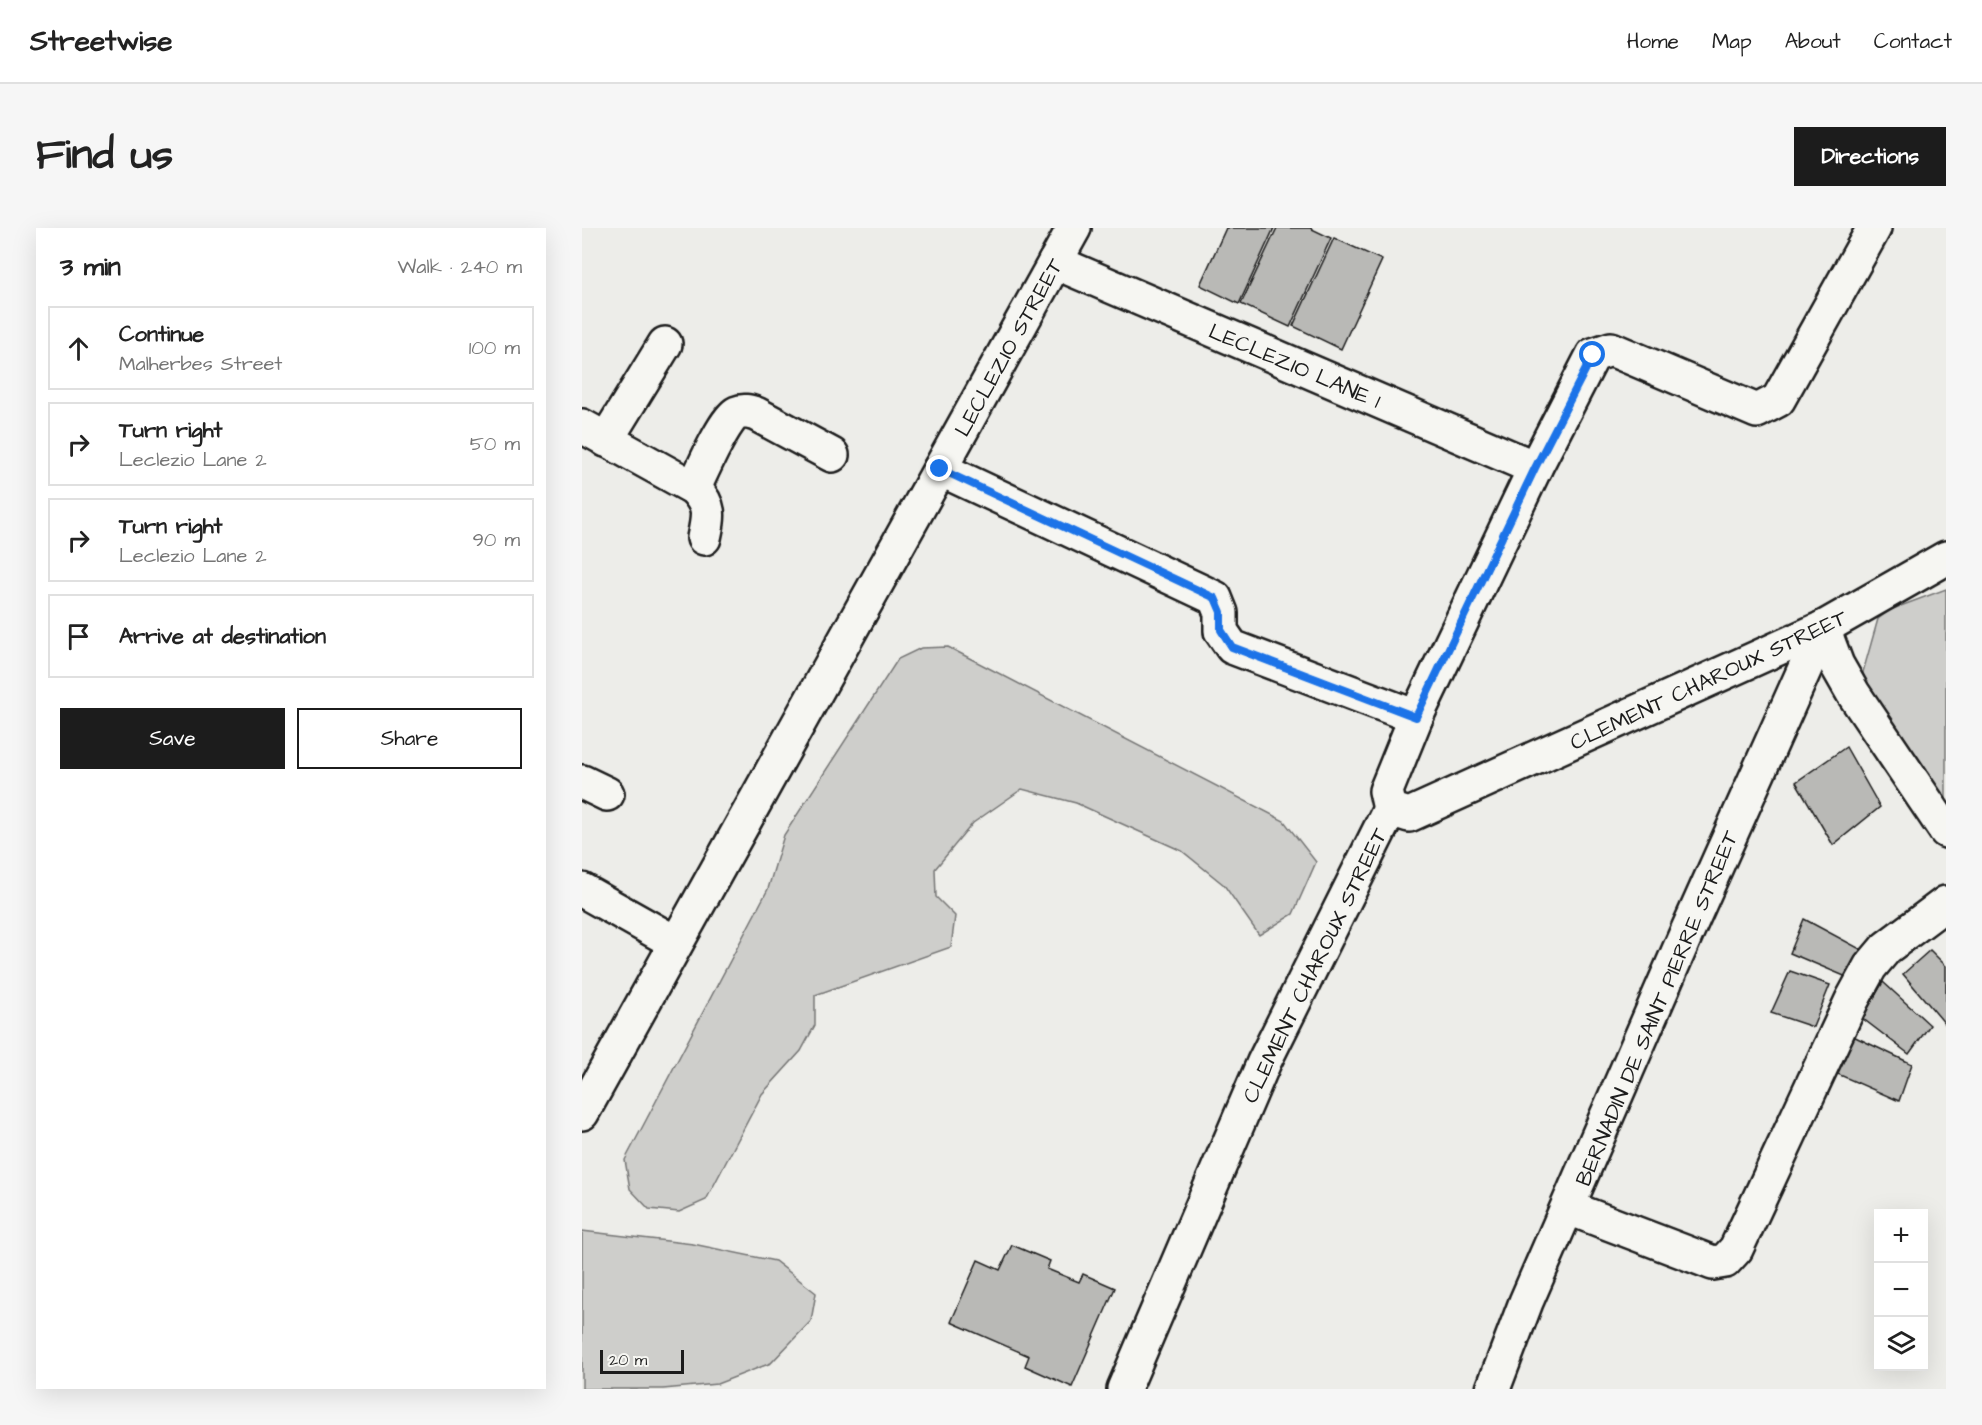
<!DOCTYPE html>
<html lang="en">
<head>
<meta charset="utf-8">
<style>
  body { margin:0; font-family:"Architects Daughter",sans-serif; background:#f6f6f6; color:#222 }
  .controls { position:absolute; right:18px; bottom:18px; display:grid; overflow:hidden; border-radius:0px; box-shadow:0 6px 24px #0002 }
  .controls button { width:54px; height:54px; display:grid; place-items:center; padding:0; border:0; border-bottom:2px solid #e0e0e0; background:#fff; color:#222; font:30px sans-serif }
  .scale { position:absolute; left:18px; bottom:15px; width:84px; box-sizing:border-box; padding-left:6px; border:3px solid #1c1c1c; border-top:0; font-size:16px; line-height:21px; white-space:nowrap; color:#1c1c1c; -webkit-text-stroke:4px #f6f6f2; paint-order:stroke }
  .stop { position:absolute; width:18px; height:18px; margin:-14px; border:4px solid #1a73e8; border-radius:50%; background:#fff }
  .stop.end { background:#1a73e8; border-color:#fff; box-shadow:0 2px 6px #0008 }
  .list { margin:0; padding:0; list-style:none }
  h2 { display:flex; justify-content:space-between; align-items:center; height:78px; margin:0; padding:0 24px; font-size:26px }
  h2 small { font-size:20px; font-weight:400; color:#767676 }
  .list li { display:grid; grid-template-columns:39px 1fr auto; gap:18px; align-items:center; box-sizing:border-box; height:84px; margin:0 12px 12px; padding:0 12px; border:2px solid #e0e0e0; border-radius:0px }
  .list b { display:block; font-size:22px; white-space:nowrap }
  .list p { margin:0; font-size:20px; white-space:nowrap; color:#767676 }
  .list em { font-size:20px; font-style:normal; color:#767676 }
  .actions { display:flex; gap:12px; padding:18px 24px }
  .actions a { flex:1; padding:14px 0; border:2px solid #1c1c1c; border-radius:0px; text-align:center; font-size:21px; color:#1c1c1c }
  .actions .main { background:#1c1c1c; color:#fff }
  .icon { flex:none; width:33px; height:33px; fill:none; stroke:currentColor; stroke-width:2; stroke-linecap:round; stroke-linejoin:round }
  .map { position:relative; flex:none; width:1364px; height:1161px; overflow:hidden; border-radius:0px }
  header { display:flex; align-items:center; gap:36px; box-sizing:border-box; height:84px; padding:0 30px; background:#fff; border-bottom:2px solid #e0e0e0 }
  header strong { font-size:28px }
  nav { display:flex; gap:33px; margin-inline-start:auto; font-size:21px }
  .intro { display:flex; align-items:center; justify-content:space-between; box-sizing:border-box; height:144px; padding:0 36px }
  h1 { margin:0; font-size:42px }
  .button { padding:15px 27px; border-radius:0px; background:#1c1c1c; color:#fff; font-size:21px; font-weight:700 }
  main { display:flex; gap:36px; padding:0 36px }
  aside { flex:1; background:#fff; border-radius:0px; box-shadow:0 6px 24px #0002 }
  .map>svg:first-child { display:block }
  .green { fill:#cececb; stroke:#757574; stroke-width:1.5 }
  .building { fill:#b9b9b6; stroke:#1c1c1c; stroke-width:1.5 }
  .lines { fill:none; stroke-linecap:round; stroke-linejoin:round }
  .minor-casing { stroke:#1c1c1c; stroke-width:38 }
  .minor { stroke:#f6f6f2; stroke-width:33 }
  .route { stroke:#1a73e8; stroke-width:8 }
  .labels { text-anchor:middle; stroke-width:4.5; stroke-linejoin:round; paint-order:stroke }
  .street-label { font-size:22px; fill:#1c1c1c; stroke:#f6f6f2 }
</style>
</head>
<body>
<header>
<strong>Streetwise</strong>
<nav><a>Home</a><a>Map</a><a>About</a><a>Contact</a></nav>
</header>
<div class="intro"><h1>Find us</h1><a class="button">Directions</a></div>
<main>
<aside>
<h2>3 min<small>Walk · 240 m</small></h2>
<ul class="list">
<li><svg class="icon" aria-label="ahead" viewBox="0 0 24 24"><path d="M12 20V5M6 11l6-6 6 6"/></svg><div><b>Continue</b><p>Malherbes Street</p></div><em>100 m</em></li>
<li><svg class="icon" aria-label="right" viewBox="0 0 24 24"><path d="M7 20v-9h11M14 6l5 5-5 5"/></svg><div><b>Turn right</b><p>Leclezio Lane 2</p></div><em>50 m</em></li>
<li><svg class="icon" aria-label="right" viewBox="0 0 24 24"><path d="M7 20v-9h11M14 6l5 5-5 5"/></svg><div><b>Turn right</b><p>Leclezio Lane 2</p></div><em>90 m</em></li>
<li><svg class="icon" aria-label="arrive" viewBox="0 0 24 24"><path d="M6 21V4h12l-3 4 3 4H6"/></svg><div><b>Arrive at destination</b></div></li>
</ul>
<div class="actions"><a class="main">Save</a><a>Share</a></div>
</aside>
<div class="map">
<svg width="1364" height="1161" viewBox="0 0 1364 1161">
  <rect width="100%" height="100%" fill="#edede9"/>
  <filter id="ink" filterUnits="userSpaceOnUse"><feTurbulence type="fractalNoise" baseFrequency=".0167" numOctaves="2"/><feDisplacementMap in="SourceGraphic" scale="12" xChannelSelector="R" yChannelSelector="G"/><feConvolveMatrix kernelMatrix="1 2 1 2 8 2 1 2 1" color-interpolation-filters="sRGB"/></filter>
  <g filter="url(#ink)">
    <g class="green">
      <polygon points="1364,361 1364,583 1285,472 1281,444 1296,391 1308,382"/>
      <polygon points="366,419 702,593 734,634 711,686 677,707 642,657 600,623 494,575 440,561 391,595 353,641 354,669 373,688 369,719 233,767 233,797 219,823 180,866 124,972 97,984 67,981 48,961 43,932 186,661 202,607 316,431 339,420"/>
      <polygon points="0,1003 111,1016 193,1033 234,1065 229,1093 189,1135 135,1156 81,1161 0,1161"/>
    </g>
    <g class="building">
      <polygon points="644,0 692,0 657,76 618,57"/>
      <polygon points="695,0 728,0 749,10 708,99 659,76"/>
      <polygon points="752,10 800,32 759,121 711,98"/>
      <polygon points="1264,519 1298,579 1251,617 1214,554"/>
      <polygon points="1222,691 1280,722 1267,750 1208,725"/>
      <polygon points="1348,722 1364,738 1364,797 1321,746"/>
      <polygon points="1208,743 1248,757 1231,799 1189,785"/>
      <polygon points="1301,754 1348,797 1327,826 1280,790"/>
      <polygon points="1269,807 1330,836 1317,873 1251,844"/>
      <polygon points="430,1017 468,1033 465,1041 497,1054 501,1046 533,1060 490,1159 443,1138 447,1128 369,1094 396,1032 418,1042"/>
    </g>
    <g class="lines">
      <defs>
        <g id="minor">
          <polyline points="473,34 953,240"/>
          <path d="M 0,198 L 112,260 C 129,278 127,287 122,310"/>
          <polyline points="24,212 83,116"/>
          <polyline points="358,241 633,370 639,385 639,403 650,419 834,489"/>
          <path d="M 112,260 C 119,245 143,190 155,185 C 162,182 167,184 174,186 L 250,227"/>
          <polyline points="1241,400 1255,437 1271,465 1364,603"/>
          <polyline points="0,554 25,566"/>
          <polyline points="808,581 804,563 834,489 953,240 1011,127 1029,121 1175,183 1196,172 1292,0"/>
          <polyline points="808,581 827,587 1241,400 1364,330"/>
          <polyline points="0,662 94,715"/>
          <polyline points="0,885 492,0"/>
          <polyline points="987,980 1131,1035 1143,1033 1154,1021 1270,772 1288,739 1304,720 1364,675"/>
          <polyline points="542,1161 682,834 808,581"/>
          <polyline points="911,1161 944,1074 1104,706 1241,400"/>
        </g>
      </defs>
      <use href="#minor" class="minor-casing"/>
      <use href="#minor" class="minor"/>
    </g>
  </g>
  <g class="lines" filter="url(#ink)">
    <polyline class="route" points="358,241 633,370 639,384 639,402 650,419 834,489 953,240 1011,127"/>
  </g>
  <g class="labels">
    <g class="street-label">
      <text transform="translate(426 119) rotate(-61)" y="8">LECLEZIO STREET</text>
      <text transform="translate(713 137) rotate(23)" y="8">LECLEZIO LANE 1</text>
      <text transform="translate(1126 451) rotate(-25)" y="8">CLEMENT CHAROUX STREET</text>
      <text transform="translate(732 737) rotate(-64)" y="8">CLEMENT CHAROUX STREET</text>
      <text transform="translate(1074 780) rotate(-67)" y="8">BERNADIN DE SAINT PIERRE STREET</text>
    </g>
  </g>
</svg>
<div class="controls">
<button>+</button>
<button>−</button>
<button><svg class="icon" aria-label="layers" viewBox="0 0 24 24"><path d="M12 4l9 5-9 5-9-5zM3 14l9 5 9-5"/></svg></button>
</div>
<div class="scale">20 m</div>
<div class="stop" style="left:1011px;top:127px"></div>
<div class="stop end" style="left:358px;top:241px"></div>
</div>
</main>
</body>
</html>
